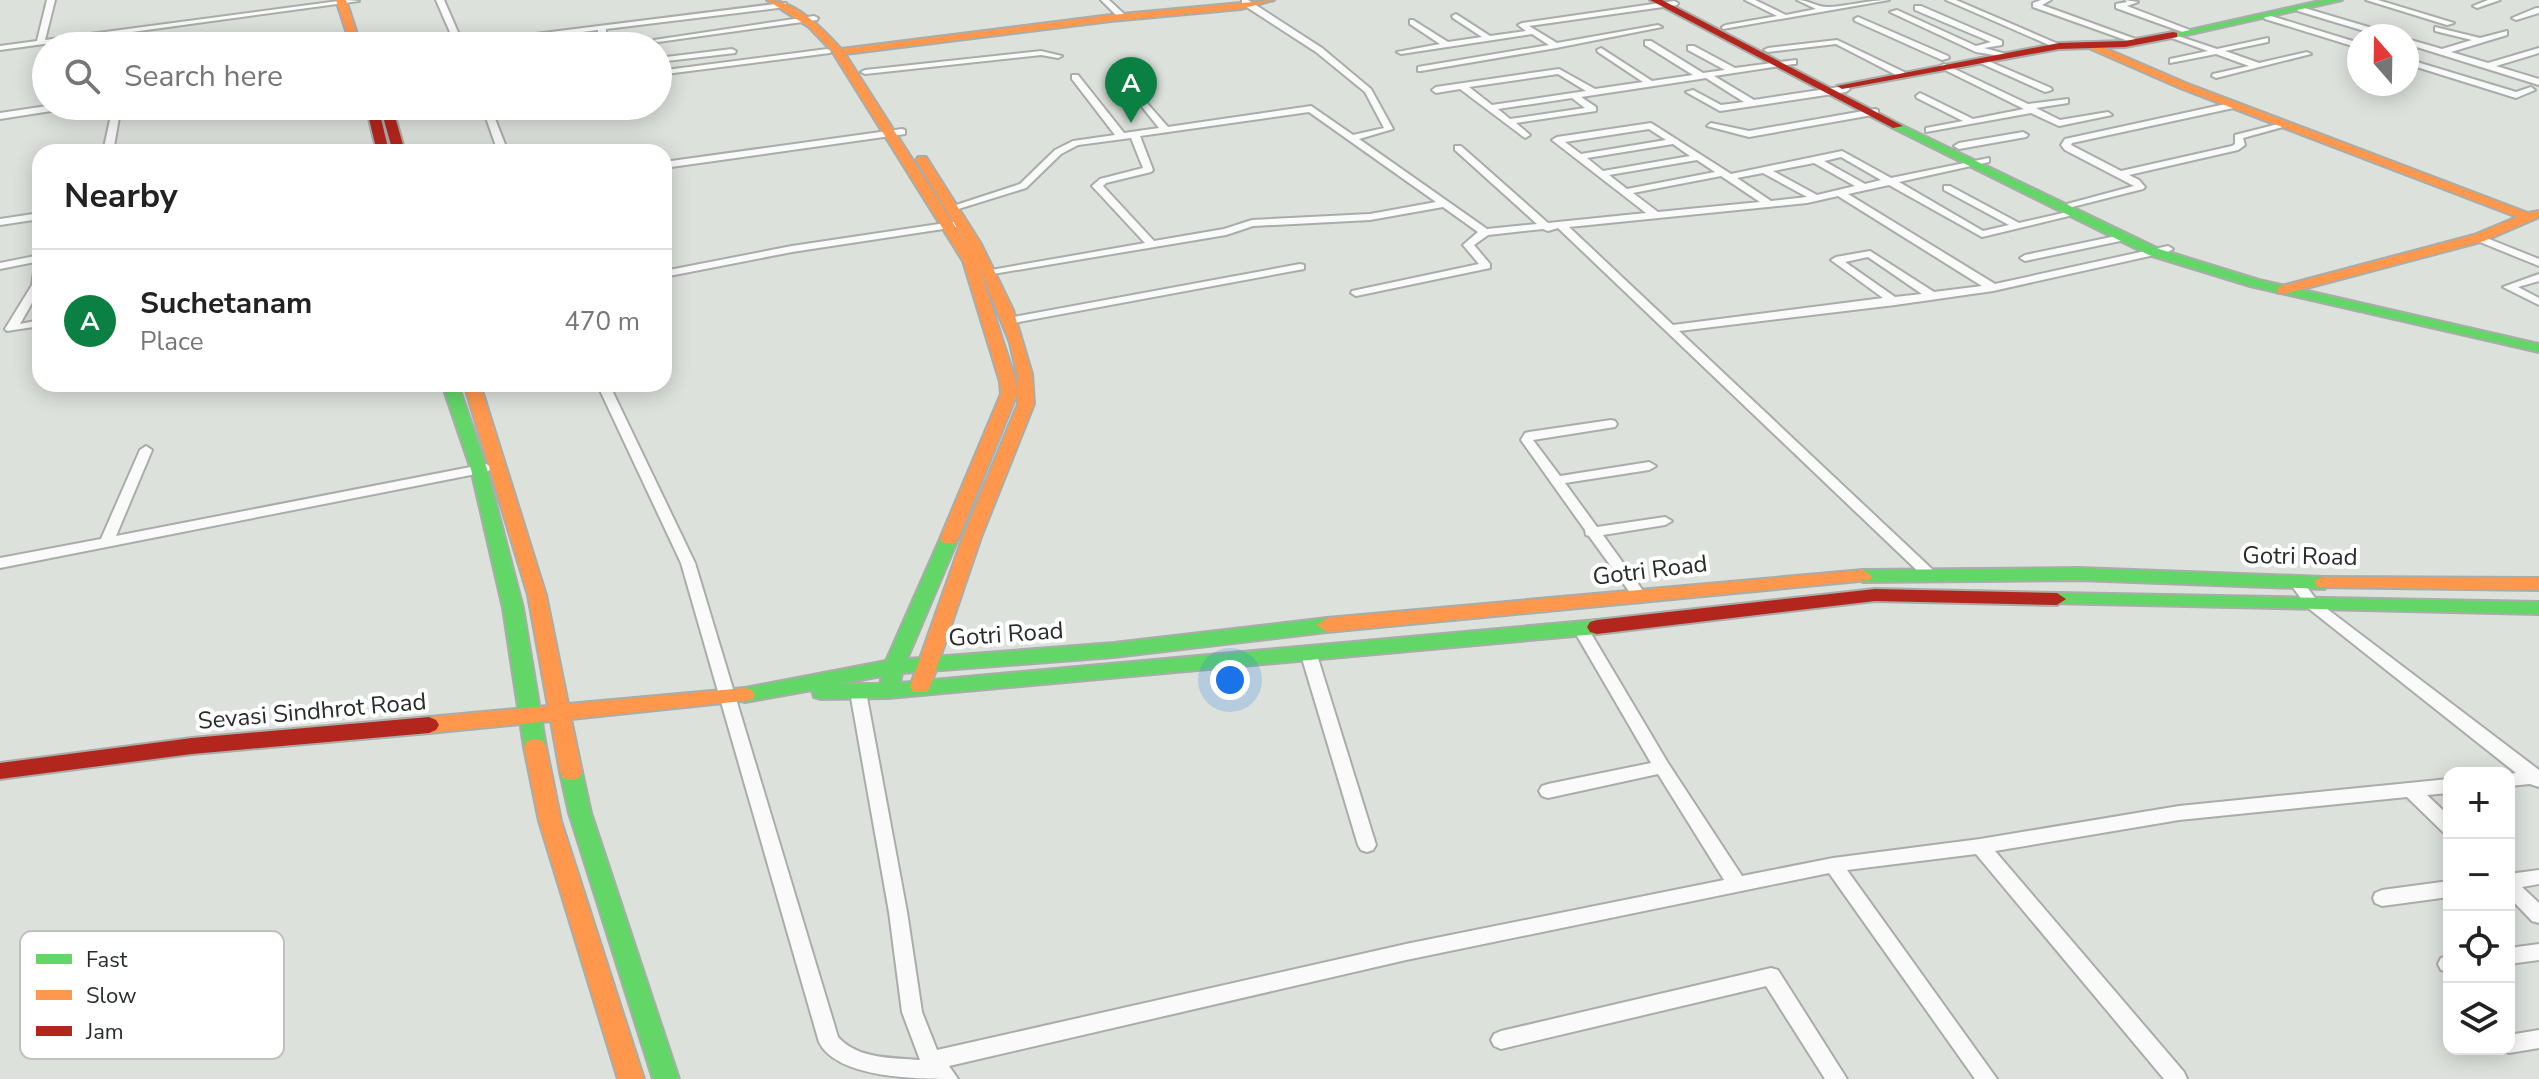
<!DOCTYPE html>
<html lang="en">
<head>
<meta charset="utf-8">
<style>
  body { margin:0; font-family:"Nunito Sans",sans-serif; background:#f6f6f6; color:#222 }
  .controls { position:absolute; right:24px; bottom:24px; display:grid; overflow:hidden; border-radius:16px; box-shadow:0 4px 20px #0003 }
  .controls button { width:72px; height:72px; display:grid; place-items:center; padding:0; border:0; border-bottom:2px solid #e0e0e0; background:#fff; color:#222; font:40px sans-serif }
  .compass { position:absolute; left:2347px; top:24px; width:72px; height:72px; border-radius:50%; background:#fff; box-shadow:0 4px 20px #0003; rotate:340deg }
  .you { position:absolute; left:1230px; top:680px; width:28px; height:28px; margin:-20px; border:6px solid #fff; border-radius:50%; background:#1a73e8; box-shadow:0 0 0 12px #1a73e833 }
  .badge { display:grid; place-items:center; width:52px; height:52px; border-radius:50%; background:#0b8043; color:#fff; font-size:26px; font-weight:700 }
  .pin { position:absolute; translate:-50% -66px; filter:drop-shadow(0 2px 4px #0008) }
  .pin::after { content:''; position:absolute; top:42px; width:28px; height:24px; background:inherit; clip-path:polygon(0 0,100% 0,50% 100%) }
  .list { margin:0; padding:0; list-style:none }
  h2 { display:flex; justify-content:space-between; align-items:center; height:104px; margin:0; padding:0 32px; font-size:34px }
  h2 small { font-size:26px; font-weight:400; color:#767676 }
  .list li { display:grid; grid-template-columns:52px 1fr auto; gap:24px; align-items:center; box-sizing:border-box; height:144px; padding:0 32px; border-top:2px solid #e0e0e0 }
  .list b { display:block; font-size:30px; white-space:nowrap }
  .list p { margin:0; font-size:26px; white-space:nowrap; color:#767676 }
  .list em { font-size:26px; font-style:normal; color:#767676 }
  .icon { flex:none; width:44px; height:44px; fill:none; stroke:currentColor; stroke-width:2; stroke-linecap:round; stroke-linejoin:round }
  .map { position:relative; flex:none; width:2539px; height:1079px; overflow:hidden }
  .search { position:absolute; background:#fff; box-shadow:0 4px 20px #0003; left:32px; top:32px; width:640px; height:88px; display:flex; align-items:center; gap:20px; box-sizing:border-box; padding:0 28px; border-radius:44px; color:#767676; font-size:30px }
  .panel { position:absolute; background:#fff; box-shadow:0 4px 20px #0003; left:32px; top:144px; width:640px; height:248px; border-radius:24px }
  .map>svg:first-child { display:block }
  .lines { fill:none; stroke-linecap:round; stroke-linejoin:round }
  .street-casing { stroke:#a9ada9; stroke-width:4 }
  .fast-casing { stroke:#a9ada9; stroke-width:4 }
  .slow-casing { stroke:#a9ada9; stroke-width:4 }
  .jam-casing { stroke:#a9ada9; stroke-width:4 }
  .street { fill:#fafafa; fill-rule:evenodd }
  .fast { fill:#63d668; fill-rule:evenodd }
  .slow { fill:#ff974d; fill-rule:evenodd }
  .jam { fill:#b3261e; fill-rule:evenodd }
  .labels { text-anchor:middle; stroke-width:8; stroke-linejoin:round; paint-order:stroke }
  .street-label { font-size:24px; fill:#292d29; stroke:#fff }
  .key { fill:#fff; stroke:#bfc0bf; stroke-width:2 }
  .key-label { font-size:22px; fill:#292d29 }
</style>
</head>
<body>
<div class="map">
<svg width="2539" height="1079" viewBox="0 0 2539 1079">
  <rect width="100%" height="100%" fill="#dce1dc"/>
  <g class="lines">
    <defs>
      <g id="street">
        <polygon points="47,0 55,0 45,40 346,0 359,1 0,50 0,46 37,41"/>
        <polygon points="436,0 444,0 464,46 456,46"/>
        <polygon points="1101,0 1109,0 1124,14 1117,16"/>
        <path d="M 1242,0 L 1248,0 L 1322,48 L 1371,89 L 1393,129 L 1359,139 L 1487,229 L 1537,224 L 1455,150 L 1455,146 L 1461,146 L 1548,223 L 1646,213 L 1552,140 L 1557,137 L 1651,123 L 1731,174 L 1842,151 L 1891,178 L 1989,158 L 1989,162 L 1899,182 L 1983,231 L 2009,225 L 1944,190 L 1944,186 L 1950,186 L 2019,223 L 2072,211 L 2077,214 L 1982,237 L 1889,185 L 1848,194 L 1995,284 L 2168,246 L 2173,249 L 2168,252 L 1993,291 L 1895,305 L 1679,331 L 1934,571 L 1936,574 L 1934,577 L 1924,577 L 1558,228 L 1548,231 L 1543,229 L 1488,235 L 1474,245 L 1490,264 L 1490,268 L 1356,296 L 1351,293 L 1352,291 L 1479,264 L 1463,245 L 1478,232 L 1443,207 L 1370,220 L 1253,226 L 1226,235 L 987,275 L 987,271 L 991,270 L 1145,243 L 1092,186 L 1100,179 L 1143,168 L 1131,138 L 1078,145 L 1061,154 L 1026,188 L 955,210 L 950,207 L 1020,184 L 1055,150 L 1073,141 L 1115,135 L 1072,79 L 1072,75 L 1078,75 L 1124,133 L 1159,128 L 1119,78 L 1123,76 L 1168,127 L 1311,106 L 1353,135 L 1384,128 L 1365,92 L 1316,52 L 1242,4 ZM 1309,112 L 1436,202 L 1370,214 L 1252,220 L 1224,229 L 1154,241 L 1103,186 L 1106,183 L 1151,172 L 1153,170 L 1140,136 ZM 1649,129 L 1666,140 L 1581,154 L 1565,142 ZM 1673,144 L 1690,156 L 1603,171 L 1587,158 ZM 1841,157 L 1881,180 L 1865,184 L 1824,161 ZM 1697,160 L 1715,172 L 1627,189 L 1609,175 ZM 1814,163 L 1855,186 L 1817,195 L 1773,171 ZM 1763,173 L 1807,197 L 1771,201 L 1737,178 ZM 1721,176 L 1760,202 L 1658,212 L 1633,193 ZM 1838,196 L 1982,286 L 1934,292 L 1870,251 L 1836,257 L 1831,260 L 1883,298 L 1673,325 L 1569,227 L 1807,203 ZM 1868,257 L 1922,294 L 1895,297 L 1845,262 Z"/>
        <path d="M 1745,0 L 1755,0 L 1786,15 L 1816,9 L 1797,0 C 1809,0 1818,8 1829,7 C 1849,6 1868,0 1889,0 L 1723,29 L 1722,27 L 1726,25 L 1777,16 Z"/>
        <polygon points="1946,0 1956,0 2063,46 2056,48"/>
        <polygon points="2041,0 2051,0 2042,5 2141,41 2134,43 2033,7 2033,3"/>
        <polygon points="2125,0 2138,2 2127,6 2195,32 2188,34 2116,8 2116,4 2127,2"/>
        <polygon points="2366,0 2378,0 2454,23 2447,25"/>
        <polygon points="2488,0 2500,0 2477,8 2473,6"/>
        <polygon points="1674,1 1678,3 1677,5 1529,26 1557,43 1658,25 1662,27 1556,48 1421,71 1418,71 1418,67 1549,45 1532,34 1401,54 1397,52 1440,44 1410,24 1410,20 1413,20 1448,42 1482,37 1453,18 1452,16 1456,14 1490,36 1526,31 1518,25 1522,23"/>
        <polygon points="783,3 786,3 786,7 606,29 606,46 598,46 598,30 511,41 507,39 511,37"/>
        <polygon points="1915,6 1921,6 2002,41 2002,45 1984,48 2010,55 2006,57 1976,52 1890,12 1897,10 1976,46 1991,42 1915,10"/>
        <polygon points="2301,7 2392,34 2393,36 2381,36 2298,11 2297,9"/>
        <polygon points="2536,8 2539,8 2539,13 2516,20 2512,18"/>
        <polygon points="2268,15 2359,43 2359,48 2265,19 2264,17"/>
        <polygon points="814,16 818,18 817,20 658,42 654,40"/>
        <polygon points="1858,17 1948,56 1949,58 1942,60 1855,21 1854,19"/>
        <polygon points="2435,27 2480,38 2507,31 2507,35 2451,52 2488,63 2539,48 2539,53 2496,66 2539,79 2539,85 2407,44 2407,39 2442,49 2472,40 2435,31"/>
        <polygon points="2169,33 2217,49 2268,38 2268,42 2225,51 2259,63 2307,52 2311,54 2216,78 2212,76 2213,74 2249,66 2216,54 2170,63 2170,59 2208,51 2169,37"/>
        <polygon points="1837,40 1904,72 1905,74 1898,76 1836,44 1768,52 1764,50 1768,48"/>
        <path d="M 1645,41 L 1651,41 L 1703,73 L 1725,70 L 1688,50 L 1688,46 L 1694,46 L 1735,68 L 1796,60 L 1796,64 L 1793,64 L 1714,76 L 1754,100 L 1846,86 L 1850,89 L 1846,92 L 1720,111 L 1686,92 L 1693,90 L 1721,105 L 1744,102 L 1706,78 L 1700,79 L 1581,97 L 1596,107 L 1596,111 L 1516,123 L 1530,135 L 1525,138 L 1460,89 L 1436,93 L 1432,90 L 1436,87 L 1559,69 L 1595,89 L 1643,82 L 1598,52 L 1597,50 L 1601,48 L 1652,81 L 1693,75 L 1645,45 ZM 1558,74 L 1586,91 L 1492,105 L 1469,87 ZM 1572,98 L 1585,108 L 1510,119 L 1498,109 Z"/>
        <polygon points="732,49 736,51 735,53 658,62 658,58"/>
        <polygon points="827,49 831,51 830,53 658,75 658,71"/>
        <polygon points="1041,51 1062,56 1058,58 1041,55 865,74 861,72 865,70"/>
        <polygon points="1981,58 2051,88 2052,90 2045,92 1978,62 1977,60"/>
        <polygon points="2407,59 2516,92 2531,87 2535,90 2516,98 2407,64"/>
        <polygon points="1944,64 2028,104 2068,99 2068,103 2036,108 2060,120 2108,112 2112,115 2059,126 2031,113 1926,132 1926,128 1963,121 1917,98 1916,96 1920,93 1973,119 2024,109 1941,68 1940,66"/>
        <polygon points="2235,102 2239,105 2238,107 2072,143 2071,145 2121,171 2232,146 2235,144 2235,135 2286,122 2290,125 2243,138 2245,145 2238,150 2129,175 2139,180 2145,187 2143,189 2072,207 2067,204 2134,186 2065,150 2061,145 2065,139"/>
        <polygon points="47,106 68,106 64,109 0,119 0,113"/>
        <polygon points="113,106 121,106 113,152 103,152"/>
        <polygon points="482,106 490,106 508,152 498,152"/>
        <polygon points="1875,109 1878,110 1878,114 1749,137 1707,126 1711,123 1749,131"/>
        <polygon points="902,129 905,130 905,134 664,168 664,162"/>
        <polygon points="2023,132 2028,135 2026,137 1959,149 1954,146 1959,143"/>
        <polygon points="40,213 40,219 0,225 0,219"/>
        <polygon points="959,221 964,224 963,226 792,252 664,277 664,271 792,246"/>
        <polygon points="2121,235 2126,238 2125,240 2025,261 2020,258 2025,255"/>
        <polygon points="2479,235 2539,259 2539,266 2475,240 2474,238"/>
        <polygon points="40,255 40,261 0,269 0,263"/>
        <polygon points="40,262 40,289 20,324 40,320 40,326 7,331 5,329 32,285 35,265"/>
        <polygon points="1300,264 1304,265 1304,269 1008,324 1002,321 1008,318"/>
        <polygon points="2539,274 2539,281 2518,287 2539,298 2539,305 2503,287"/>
        <path d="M 597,384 L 609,384 L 695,563 L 838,1037 C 857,1059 893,1058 920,1060 L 902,1012 L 889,912 L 850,692 L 852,688 L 864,688 L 866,692 L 907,912 L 922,1012 L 937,1050 L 1406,944 L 1724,880 L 1658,774 L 1548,798 L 1542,796 L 1539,791 L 1542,786 L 1548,784 L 1651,763 L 1573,629 L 1576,625 L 1586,625 L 1668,763 L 1742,876 L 1833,858 L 1980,839 L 2179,806 L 2449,779 L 2449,793 L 2427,795 L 2449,816 L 2449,834 L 2443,832 L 2407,797 L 2179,820 L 1995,851 L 2184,1072 L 2187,1079 L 2164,1079 L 1976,854 L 1847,870 L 1997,1079 L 1975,1079 L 1829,873 L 1406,960 L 949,1066 L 958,1079 C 920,1079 837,1079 819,1042 L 681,563 Z"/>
        <polygon points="1611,420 1615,421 1617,424 1615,427 1533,440 1560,476 1649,462 1656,466 1649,470 1565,483 1597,527 1665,517 1672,521 1665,525 1603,535 1646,595 1639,600 1634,598 1589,536 1586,535 1585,530 1521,440 1525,433 1529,432"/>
        <polygon points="146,446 152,450 116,536 486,464 493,468 486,472 0,568 0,558 101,539 140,450"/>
        <polygon points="2296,577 2301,579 2318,602 2539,770 2539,787 2530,784 2509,786 2509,774 2516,773 2308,608 2289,582"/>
        <polygon points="1309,650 1314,651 1317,655 1376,845 1373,850 1367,852 1361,850 1358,845 1301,655 1304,651"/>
        <polygon points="2539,870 2539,884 2522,887 2539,903 2539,923 2532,921 2509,897 2509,874"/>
        <polygon points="2449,881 2449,897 2382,906 2375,903 2373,898 2375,893 2382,890"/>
        <polygon points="2539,944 2539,960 2509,964 2509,948"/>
        <polygon points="2448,956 2449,956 2449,972 2441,970 2438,964 2441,958"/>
        <polygon points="1771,968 1778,970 1847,1079 1825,1079 1766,986 1501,1049 1494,1046 1491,1040 1494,1034 1501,1031"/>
        <polygon points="2539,1030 2539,1048 2509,1053 2502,1050 2509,1049 2509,1035"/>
      </g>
      <g id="fast">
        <polygon points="2324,0 2342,0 2173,38 2168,35"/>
        <polygon points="1897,123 2159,249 2259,280 2539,344 2539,352 2250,286 2149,255 1893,128 1891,126"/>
        <polygon points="442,384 458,384 487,469 523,608 546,747 543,753 535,755 527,753 524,747 503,608 471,469"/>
        <path d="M 949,533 L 958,539 L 907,659 L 1114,643 L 1327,618 L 1337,625 L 1327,632 L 1114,657 L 902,673 L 900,683 L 1597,620 L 1604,622 L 1607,627 L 1604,632 L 1597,634 L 888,698 L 821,699 L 814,697 L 812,690 L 745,702 L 738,700 L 735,695 L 738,690 L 745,688 L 886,661 L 940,539 ZM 882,676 L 880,684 L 839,684 Z"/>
        <polygon points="2079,568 2324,577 2333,583 2324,589 2079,580 1863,582 1854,576 1863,570"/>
        <polygon points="2057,593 2539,602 2539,614 2050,603 2048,599 2050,595"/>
        <polygon points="571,764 579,766 582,772 591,813 679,1079 653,1079 569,813 560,772 563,766"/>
      </g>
      <g id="slow">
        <polygon points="336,0 346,0 361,46 351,46"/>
        <path d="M 767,0 C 795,0 823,29 841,49 L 1111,15 L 1274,0 L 1241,9 L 1111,21 L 845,54 L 974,256 L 916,160 L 918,157 L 926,157 L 981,244 L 1013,310 L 1032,374 L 1034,404 L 981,537 L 930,687 L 927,692 L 913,692 L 910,687 L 963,537 L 1018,404 L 1017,374 L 1010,343 L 978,264 L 1016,382 L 1017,394 L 958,539 L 955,543 L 943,543 L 940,539 L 1001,394 L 1000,382 L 963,261 L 832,51 L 809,27 Z"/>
        <polygon points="2095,44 2188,84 2528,213 2539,211 2539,217 2484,241 2288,293 2278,293 2278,287 2474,235 2517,217 2180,88 2091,49 2090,47"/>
        <polygon points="464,384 480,384 546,595 568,704 745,688 752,690 755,695 752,700 571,719 582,772 579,778 571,780 563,778 560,772 551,721 429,733 422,730 419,725 422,720 429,717 548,706 528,595"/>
        <polygon points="1863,570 1872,576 1870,580 1327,632 1317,625 1327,618"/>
        <polygon points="2324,577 2539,578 2539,590 2317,587 2315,583 2317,579"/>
        <polygon points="535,739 543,741 546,747 561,821 644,1079 618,1079 539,821 524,747 527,741"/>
      </g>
      <g id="jam">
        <polygon points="1650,0 1662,0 1903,126 1893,128"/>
        <polygon points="2173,32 2177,33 2177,37 2125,47 2059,49 1842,89 1837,86 2059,43 2125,41"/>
        <polygon points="366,106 378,106 389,152 377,152"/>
        <polygon points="380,106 392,106 405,152 393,152"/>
        <polygon points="1875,589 2057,593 2066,599 2057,605 1875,601 1597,634 1590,632 1587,627 1590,622 1597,620"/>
        <polygon points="429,717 436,720 439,725 436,730 429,733 192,754 0,779 0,763 192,738"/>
      </g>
    </defs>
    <use href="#street" class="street-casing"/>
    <use href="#fast" class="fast-casing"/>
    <use href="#slow" class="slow-casing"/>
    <use href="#jam" class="jam-casing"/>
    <use href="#street" class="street"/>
    <use href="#fast" class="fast"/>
    <use href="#slow" class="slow"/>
    <use href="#jam" class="jam"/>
  </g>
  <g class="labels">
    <g class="street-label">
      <text transform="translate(2300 556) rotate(1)" y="8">Gotri Road</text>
      <text transform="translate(1650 570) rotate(-7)" y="8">Gotri Road</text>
      <text transform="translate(1006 634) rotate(-4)" y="8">Gotri Road</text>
      <text transform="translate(312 711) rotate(-5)" y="8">Sevasi Sindhrot Road</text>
    </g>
  </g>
  <rect x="20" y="931" width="264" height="128" rx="12" class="key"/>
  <rect x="36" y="954" width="36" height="10" fill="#63d668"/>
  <rect x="36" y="990" width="36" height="10" fill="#ff974d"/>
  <rect x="36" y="1026" width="36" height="10" fill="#b3261e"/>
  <g class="key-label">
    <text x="86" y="967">Fast</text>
    <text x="86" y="1003">Slow</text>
    <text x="86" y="1039">Jam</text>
  </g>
</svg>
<div class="controls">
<button>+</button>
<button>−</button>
<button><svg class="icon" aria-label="locate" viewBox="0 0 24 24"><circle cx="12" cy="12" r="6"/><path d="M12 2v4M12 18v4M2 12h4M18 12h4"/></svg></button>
<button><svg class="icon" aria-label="layers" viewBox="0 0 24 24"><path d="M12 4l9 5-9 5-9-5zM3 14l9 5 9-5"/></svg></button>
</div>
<svg class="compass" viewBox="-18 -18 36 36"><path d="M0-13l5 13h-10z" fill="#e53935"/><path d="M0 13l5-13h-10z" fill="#767676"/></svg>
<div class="you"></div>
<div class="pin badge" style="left:1131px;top:123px">A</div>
<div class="search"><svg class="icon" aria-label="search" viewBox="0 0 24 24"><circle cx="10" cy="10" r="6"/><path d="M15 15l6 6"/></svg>Search here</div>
<section class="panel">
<h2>Nearby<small></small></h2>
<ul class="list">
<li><span class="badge">A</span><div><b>Suchetanam</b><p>Place</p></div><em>470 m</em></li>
</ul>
</section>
</div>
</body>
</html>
